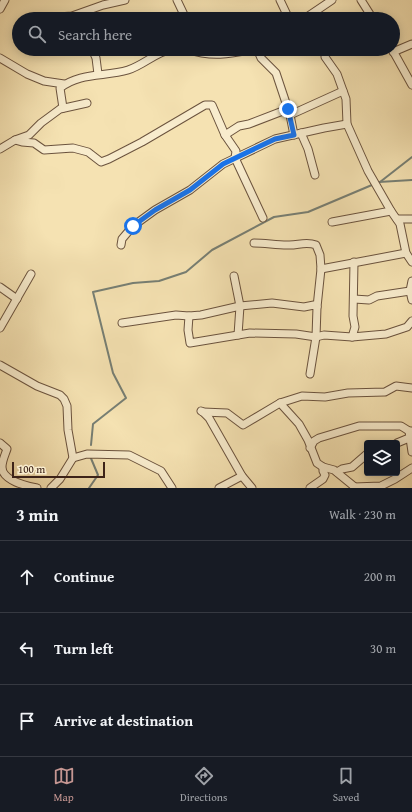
<!DOCTYPE html>
<html lang="en">
<head>
<meta charset="utf-8">
<style>
  body { margin:0; font-family:"Gentium Book Plus",serif; background:#20242c; color:#f1f3f6 }
  .controls { position:absolute; right:12px; bottom:12px; display:grid; overflow:hidden; border-radius:4px; box-shadow:0 2px 10px #0003 }
  .controls button { width:36px; height:36px; display:grid; place-items:center; padding:0; border:0; border-bottom:1px solid #363941; background:#171b24; color:#f1f3f6; font:20px sans-serif }
  .scale { position:absolute; left:12px; bottom:10px; width:93px; box-sizing:border-box; padding-left:4px; border:2px solid #3d2318; border-top:0; font-size:11px; line-height:14px; white-space:nowrap; color:#3d2318; -webkit-text-stroke:3px #f8eccd; paint-order:stroke }
  .stop { position:absolute; width:12px; height:12px; margin:-9px; border:3px solid #1a73e8; border-radius:50%; background:#fff }
  .stop.end { background:#1a73e8; border-color:#fff; box-shadow:0 1px 4px #0008 }
  .list { margin:0; padding:0; list-style:none }
  h2 { display:flex; justify-content:space-between; align-items:center; height:52px; margin:0; padding:0 16px; font-size:17px }
  h2 small { font-size:13px; font-weight:400; color:#9ea1a6 }
  .list li { display:grid; grid-template-columns:26px 1fr auto; gap:12px; align-items:center; box-sizing:border-box; height:72px; padding:0 16px; border-top:1px solid #363941 }
  .list b { display:block; font-size:15px; white-space:nowrap }
  .list em { font-size:13px; font-style:normal; color:#9ea1a6 }
  .icon { flex:none; width:22px; height:22px; fill:none; stroke:currentColor; stroke-width:2; stroke-linecap:round; stroke-linejoin:round }
  .map { position:relative; flex:none; width:412px; height:488px; overflow:hidden }
  .search { position:absolute; background:#171b24; box-shadow:0 2px 10px #0003; left:12px; right:12px; top:12px; height:44px; display:flex; align-items:center; gap:10px; box-sizing:border-box; padding:0 14px; border-radius:22px; color:#9ea1a6; font-size:15px }
  .sheet { height:268px; background:#171b24 }
  nav { display:flex; justify-content:space-around; align-items:center; box-sizing:border-box; height:56px; border-top:1px solid #363941; background:#171b24; font-size:11px; color:#9ea1a6 }
  nav a { display:grid; justify-items:center; gap:2px }
  nav .on { color:#c59692 }
  .map>svg:first-child { display:block }
  .lines { fill:none; stroke-linecap:round; stroke-linejoin:round }
  .stream { stroke:#777f74; stroke-width:2 }
  .minor-casing { stroke:#6b533e; stroke-width:9 }
  .minor { stroke:#f8eccd; stroke-width:7 }
  .route { stroke:#1a73e8; stroke-width:5 }
</style>
</head>
<body>
<div class="map">
<svg width="412" height="488" viewBox="0 0 412 488">
  <rect width="100%" height="100%" fill="#f5e2b2"/>
  <filter id="stains"><feTurbulence type="fractalNoise" baseFrequency=".005" numOctaves="4"/><feColorMatrix values="0 0 0 0 .2 0 0 0 0 .09 0 0 0 0 .02 0 0 0 .5 -.17"/></filter>
  <radialGradient id="worn" r=".72"><stop offset=".6" stop-color="#630" stop-opacity="0"/><stop offset="1" stop-color="#630" stop-opacity=".3"/></radialGradient>
  <g class="lines">
    <g class="stream">
      <polyline points="380,182 412,157"/>
      <polyline points="91,445 93,424 126,398 113,373 93,292 133,283 159,281 186,272 212,250 274,217 308,212 379,182 412,180"/>
      <polyline points="89,488 98,475 90,456"/>
    </g>
    <defs>
      <g id="minor">
        <polyline points="177,0 186,19"/>
        <polyline points="280,0 289,19"/>
        <polyline points="361,0 373,19"/>
        <polyline points="0,9 5,0"/>
        <polyline points="58,17 72,16 103,5 125,0"/>
        <polyline points="304,19 332,0"/>
        <polyline points="92,49 96,58 98,74"/>
        <path d="M 187,49 C 212,58 230,54 255,49"/>
        <polyline points="257,49 261,58 276,73 290,115 294,135"/>
        <polyline points="325,49 325,57 337,74 346,99 347,124 368,171 391,211 400,224 406,253 412,262"/>
        <polyline points="392,49 412,85"/>
        <polyline points="393,52 412,44"/>
        <polyline points="0,58 27,74 44,81 64,84"/>
        <path d="M 63,108 L 60,88 C 80,72 105,77 128,70 C 144,65 157,51 173,49"/>
        <polyline points="290,115 343,91"/>
        <polyline points="301,133 308,149 315,175"/>
        <polyline points="225,135 239,126 249,124 288,109"/>
        <polyline points="15,140 22,142 34,143 44,150 73,148 88,152 101,162 109,159 142,142 205,105 212,105 225,135 236,151 235,158 263,218"/>
        <polyline points="0,149 15,140 29,135 41,123 60,109 87,103"/>
        <polyline points="397,219 412,219"/>
        <polyline points="332,222 391,211"/>
        <path d="M 254,243 C 265,243 276,245 287,245 C 297,246 305,241 316,245 L 320,255 L 321,269 L 317,307 L 316,337 L 310,374"/>
        <polyline points="121,245 122,239 133,226 155,210 190,190 223,164 275,139 324,128 347,124"/>
        <polyline points="321,269 406,253"/>
        <polyline points="234,276 240,306 238,335"/>
        <polyline points="412,281 410,291 412,300"/>
        <polyline points="0,287 17,299"/>
        <polyline points="354,299 369,300 377,296 410,291"/>
        <polyline points="189,316 188,330 190,343 250,333 296,334 316,337 324,335 352,337 386,334 407,327 412,321"/>
        <polyline points="122,323 176,315 189,316 201,315 240,306 272,303 304,307 314,305 317,307"/>
        <polyline points="0,328 31,274"/>
        <polyline points="352,337 355,327 353,316 354,262"/>
        <polyline points="0,365 37,386 60,395 64,399 67,406 68,430 73,458"/>
        <polyline points="280,403 299,424 308,440 317,463 323,467 334,470 356,488"/>
        <polyline points="201,411 203,412 209,418 242,476 252,488"/>
        <polyline points="203,412 227,413 243,425 280,403 302,396 325,397 348,393 385,392 396,386 412,388"/>
        <polyline points="409,431 412,452"/>
        <path d="M 0,443 L 7,449 C 5,455 2,461 2,467 C 2,481 27,486 37,488"/>
        <polyline points="397,443 409,438"/>
        <polyline points="310,448 314,441 319,438 359,426 401,426 409,431 412,431"/>
        <polyline points="337,472 342,469 352,467 367,454"/>
        <polyline points="354,487 381,486 395,479 412,468"/>
        <polyline points="51,488 60,479 73,458 87,454 129,455 161,471 172,488"/>
        <polyline points="219,488 242,476"/>
        <polyline points="310,488 323,479 325,475 323,471 323,467"/>
      </g>
    </defs>
    <use href="#minor" class="minor-casing"/>
    <use href="#minor" class="minor"/>
  </g>
  <g class="lines">
    <polyline class="route" points="133,226 155,210 190,190 223,164 275,139 294,135 288,109"/>
  </g>
  <rect width="100%" height="100%" filter="url(#stains)"/>
  <rect width="100%" height="100%" fill="url(#worn)"/>
</svg>
<div class="controls">
<button><svg class="icon" aria-label="layers" viewBox="0 0 24 24"><path d="M12 4l9 5-9 5-9-5zM3 14l9 5 9-5"/></svg></button>
</div>
<div class="scale">100 m</div>
<div class="stop" style="left:133px;top:226px"></div>
<div class="stop end" style="left:288px;top:109px"></div>
<div class="search"><svg class="icon" aria-label="search" viewBox="0 0 24 24"><circle cx="10" cy="10" r="6"/><path d="M15 15l6 6"/></svg>Search here</div>
</div>
<section class="sheet">
<h2>3 min<small>Walk · 230 m</small></h2>
<ul class="list">
<li><svg class="icon" aria-label="ahead" viewBox="0 0 24 24"><path d="M12 20V5M6 11l6-6 6 6"/></svg><div><b>Continue</b></div><em>200 m</em></li>
<li><svg class="icon" aria-label="left" viewBox="0 0 24 24"><path d="M17 20v-9H6M10 6l-5 5 5 5"/></svg><div><b>Turn left</b></div><em>30 m</em></li>
<li><svg class="icon" aria-label="arrive" viewBox="0 0 24 24"><path d="M6 21V4h12l-3 4 3 4H6"/></svg><div><b>Arrive at destination</b></div></li>
</ul>
</section>
<nav>
<a class="on"><svg class="icon" aria-label="map" viewBox="0 0 24 24"><path d="M3 6l6-2 6 2 6-2v14l-6 2-6-2-6 2zM9 4v14M15 6v14"/></svg>Map</a>
<a><svg class="icon" aria-label="directions" viewBox="0 0 24 24"><path d="M12 3l9 9-9 9-9-9zM9 14v-3h6M13 9l2 2-2 2"/></svg>Directions</a>
<a><svg class="icon" aria-label="saved" viewBox="0 0 24 24"><path d="M7 4h10v16l-5-4-5 4z"/></svg>Saved</a>
</nav>
</body>
</html>
